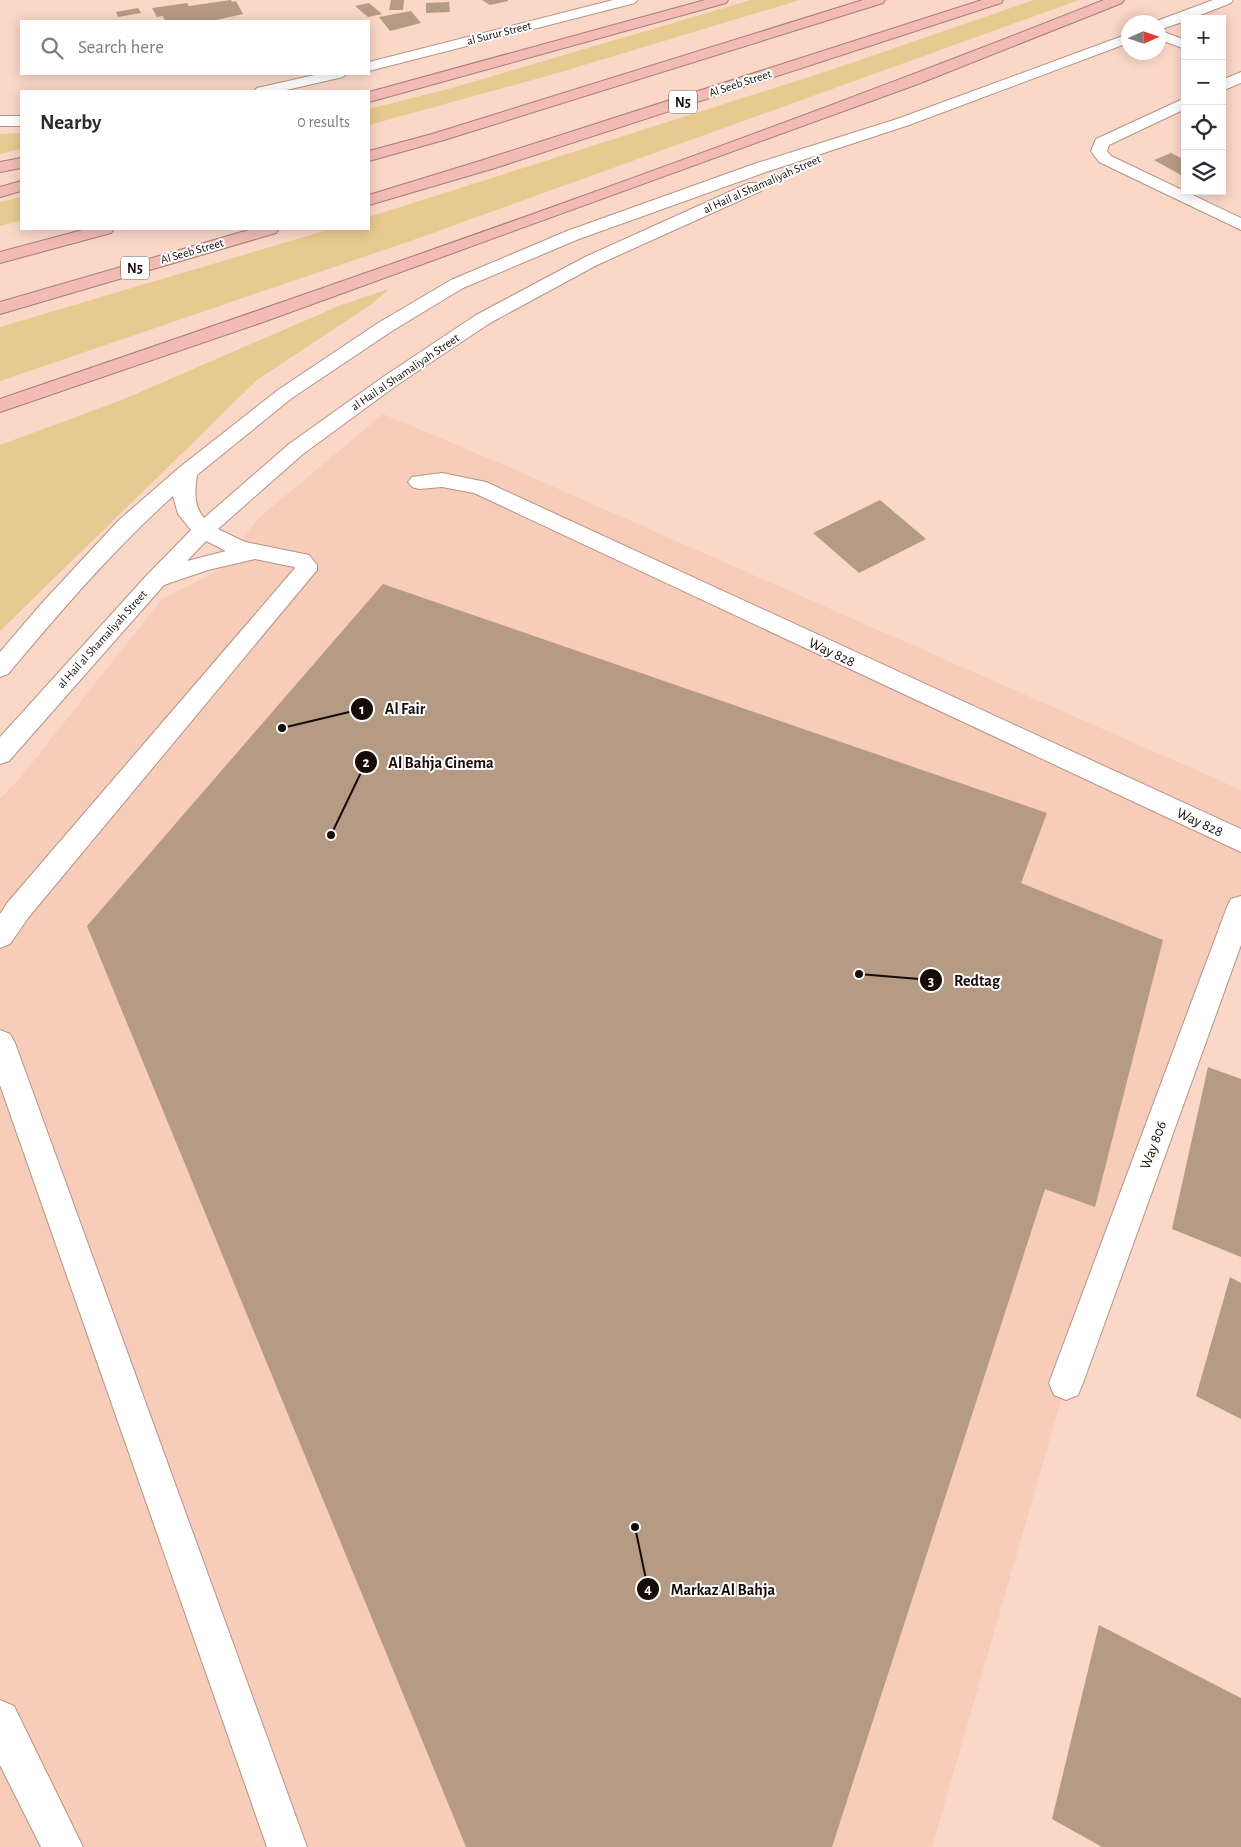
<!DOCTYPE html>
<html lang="en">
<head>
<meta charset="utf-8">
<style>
  body { margin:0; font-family:"Alegreya Sans",sans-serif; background:#f2f2f3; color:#2b2b33 }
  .controls { position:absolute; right:15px; top:15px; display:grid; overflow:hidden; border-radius:0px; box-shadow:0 2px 12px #0003 }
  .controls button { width:45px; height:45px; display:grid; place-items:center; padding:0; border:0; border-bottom:1px solid #e1e1e2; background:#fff; color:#2b2b33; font:25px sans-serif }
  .compass { position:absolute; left:1121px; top:15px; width:45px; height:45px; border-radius:50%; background:#fff; box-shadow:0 2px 12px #0003; rotate:87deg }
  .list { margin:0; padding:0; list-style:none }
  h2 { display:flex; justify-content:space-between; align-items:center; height:65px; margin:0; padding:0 20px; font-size:21px }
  h2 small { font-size:16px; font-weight:400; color:#7c7c81 }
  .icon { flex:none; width:28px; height:28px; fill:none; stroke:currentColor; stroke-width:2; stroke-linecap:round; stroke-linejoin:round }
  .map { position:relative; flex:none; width:1241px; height:1847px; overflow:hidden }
  .search { position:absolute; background:#fff; box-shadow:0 2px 12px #0003; left:20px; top:20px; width:350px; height:55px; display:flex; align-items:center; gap:12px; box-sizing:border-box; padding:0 18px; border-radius:0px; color:#7c7c81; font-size:19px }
  .panel { position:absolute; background:#fff; box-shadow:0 2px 12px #0003; left:20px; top:90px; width:350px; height:140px; border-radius:0px }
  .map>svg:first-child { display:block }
  .built { fill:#f7ccb8 }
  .green { fill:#e8c990 }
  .building { fill:#b59b83 }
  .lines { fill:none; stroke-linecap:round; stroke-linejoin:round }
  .minor-casing { stroke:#b59385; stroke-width:2 }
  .highway-casing { stroke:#a57d77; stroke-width:2 }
  .minor { fill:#fff; fill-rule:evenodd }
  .highway { fill:#f2bbb4; fill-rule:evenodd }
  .labels { text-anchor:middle; stroke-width:4; stroke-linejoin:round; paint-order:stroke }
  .far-street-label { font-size:12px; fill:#160b06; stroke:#fff }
  .shield { fill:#fff; stroke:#5c5451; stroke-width:1 }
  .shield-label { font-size:14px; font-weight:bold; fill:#160b06 }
  .street-label { font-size:15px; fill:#160b06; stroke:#fff }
  .leader { fill:none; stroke:#160b06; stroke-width:2 }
  .callout-dot { fill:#160b06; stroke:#fff; stroke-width:2 }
  .mark-label { font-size:15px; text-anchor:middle; font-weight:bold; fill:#fff }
  .callout-label { font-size:16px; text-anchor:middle; font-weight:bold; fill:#160b06; stroke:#fff; stroke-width:4; stroke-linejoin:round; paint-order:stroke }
</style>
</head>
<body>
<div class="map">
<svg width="1241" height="1847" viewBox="0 0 1241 1847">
  <rect width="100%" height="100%" fill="#fad7c7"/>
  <polygon class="built" points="383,414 504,465 1241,790 1241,907 1066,1383 932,1847 0,1847 0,799 20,778 163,598 214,573 260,517"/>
  <g class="green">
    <polygon points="751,0 800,0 561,72 369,125 369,109 452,88"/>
    <polygon points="1034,0 1079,0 416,239 0,381 0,327 331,229 369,229 369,217 828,71"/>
    <polygon points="21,133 21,149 0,154 0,134"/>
    <polygon points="21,197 21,220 0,226 0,202"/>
    <polygon points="389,289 373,303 257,380 0,631 0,445 122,400 341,305"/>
  </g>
  <g class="building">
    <polygon points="231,0 232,2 236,1 243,14 212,21 165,21 163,16 157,17 152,8 187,3 189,6"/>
    <polygon points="391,0 404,0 403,10 389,10"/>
    <polygon points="482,0 508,0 508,1 490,5"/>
    <polygon points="449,2 450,12 426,13 426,3"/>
    <polygon points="369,3 382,14 368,17 355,6"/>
    <polygon points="138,8 141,13 118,17 116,12"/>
    <polygon points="411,11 421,23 390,31 379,17"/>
    <polygon points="1171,153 1185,160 1185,173 1181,175 1154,160"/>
    <polygon points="880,500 926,539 859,573 813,533"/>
    <polygon points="383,584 1047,813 1021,883 1163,940 1095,1207 1045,1189 832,1847 466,1847 87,926"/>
    <polygon points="1208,1067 1241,1079 1241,1257 1172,1229"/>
    <polygon points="1230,1277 1241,1283 1241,1419 1196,1396"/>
    <polygon points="1099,1625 1241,1698 1241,1847 1102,1847 1052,1819"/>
  </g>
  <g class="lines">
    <defs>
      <g id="minor">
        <polygon points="613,0 637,0 635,3 369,71 369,62"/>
        <polygon points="1213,0 1233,0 1231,3 1190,19 1185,19 1185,21 1159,30 1185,40 1185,49 1158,39 1158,22 1154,22"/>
        <path d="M 1128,34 L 1128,43 L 909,125 L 766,172 L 579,239 L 463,288 L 392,331 L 292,398 L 197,475 C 195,491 193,505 204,518 L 289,444 L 383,377 L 476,315 L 585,257 L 749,183 L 761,183 L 763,187 L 761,191 L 597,265 L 490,323 L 397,385 L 303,454 L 218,529 L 245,542 L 309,555 L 317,565 L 317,570 L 28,918 L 10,944 L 0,948 L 0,914 L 8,902 L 295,568 L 294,567 L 255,559 L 208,570 L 164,585 L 9,761 L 0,764 L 0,737 L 147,575 L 191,530 L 178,514 L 173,496 C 113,550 60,612 8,674 L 0,677 L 0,652 L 41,604 L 119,520 L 180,467 L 278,390 L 378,323 L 451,280 L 567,231 L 754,164 L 897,119 ZM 206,541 L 226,551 L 187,561 Z"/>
        <polygon points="1241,72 1241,83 1222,91 1222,80"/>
        <polygon points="319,74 346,74 343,77 282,91 254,91 257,88"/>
        <polygon points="1185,98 1185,109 1109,145 1107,151 1111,156 1241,218 1241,230 1099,162 1091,151 1096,139"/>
        <rect x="0" y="116" width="21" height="10"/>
        <polygon points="442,473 486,482 1241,829 1241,852 474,493 442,487 419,489 412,487 408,482 412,477"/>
        <polygon points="1241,896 1241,945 1083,1383 1078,1395 1066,1400 1054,1395 1049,1383 1227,907 1231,899"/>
        <polygon points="0,1030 10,1034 15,1043 307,1847 267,1847 0,1085"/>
        <polygon points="0,1700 14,1706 83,1847 41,1847 0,1765"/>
      </g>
      <g id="highway">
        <polygon points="705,0 728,0 726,3 369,102 369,92"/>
        <polygon points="863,0 885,0 883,3 444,140 369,161 369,151 432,134"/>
        <polygon points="982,0 1003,0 1001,3 495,168 369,205 369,195 483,160"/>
        <path d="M 1104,0 L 1124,0 L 1122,3 L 918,84 L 266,321 L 0,412 L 0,399 C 370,273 741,144 1104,0 Z"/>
        <polygon points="21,158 21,168 0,172 0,162"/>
        <polygon points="21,181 21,191 0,197 0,187"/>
        <polygon points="86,229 114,229 111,233 0,263 0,252"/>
        <polygon points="252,229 279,229 276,233 0,314 0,302"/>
      </g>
    </defs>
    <use href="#minor" class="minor-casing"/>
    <use href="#highway" class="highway-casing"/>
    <use href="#minor" class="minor"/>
    <use href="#highway" class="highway"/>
  </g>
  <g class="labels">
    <g class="far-street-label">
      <text transform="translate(499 33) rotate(-14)" y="4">al Surur Street</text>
      <text transform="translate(740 83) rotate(-18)" y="4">Al Seeb Street</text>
      <text transform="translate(762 184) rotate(-24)" y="4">al Hail al Shamaliyah Street</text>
      <text transform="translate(192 251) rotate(-16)" y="4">Al Seeb Street</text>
      <text transform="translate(405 372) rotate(-34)" y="4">al Hail al Shamaliyah Street</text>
      <text transform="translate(102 639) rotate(-48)" y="4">al Hail al Shamaliyah Street</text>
    </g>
    <g class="shield">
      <rect x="669" y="90.5" width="28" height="23" rx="4"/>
      <rect x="121" y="256.5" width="28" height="23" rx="4"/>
    </g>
    <g class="shield-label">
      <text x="683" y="107">N5</text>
      <text x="135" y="273">N5</text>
    </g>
    <g class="street-label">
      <text transform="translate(832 652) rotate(25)" y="5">Way 828</text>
      <text transform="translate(1200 822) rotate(25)" y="5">Way 828</text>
      <text transform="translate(1153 1145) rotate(-70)" y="5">Way 806</text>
    </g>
  </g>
  <path class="leader" d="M282 728L362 709M331 835L366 762M859 974L931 980M635 1527L648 1589"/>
  <g class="callout-dot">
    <circle cx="282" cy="728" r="5"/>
    <circle cx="331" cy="835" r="5"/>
    <circle cx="859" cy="974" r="5"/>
    <circle cx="635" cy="1527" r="5"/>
    <circle cx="362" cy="709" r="12"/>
    <circle cx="366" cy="762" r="12"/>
    <circle cx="931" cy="980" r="12"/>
    <circle cx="648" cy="1589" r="12"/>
  </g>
  <g class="mark-label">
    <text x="362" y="714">1</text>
    <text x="366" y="767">2</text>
    <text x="931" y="986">3</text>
    <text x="648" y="1594">4</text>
  </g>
  <g class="callout-label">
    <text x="405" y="714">Al Fair</text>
    <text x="441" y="768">Al Bahja Cinema</text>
    <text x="977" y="986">Redtag</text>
    <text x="723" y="1595">Markaz Al Bahja</text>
  </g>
</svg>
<div class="controls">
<button>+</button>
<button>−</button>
<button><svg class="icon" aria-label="locate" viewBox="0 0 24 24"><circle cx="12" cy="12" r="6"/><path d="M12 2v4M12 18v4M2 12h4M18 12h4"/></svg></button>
<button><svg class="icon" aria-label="layers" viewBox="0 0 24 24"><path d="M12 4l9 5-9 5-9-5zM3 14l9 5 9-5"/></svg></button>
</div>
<svg class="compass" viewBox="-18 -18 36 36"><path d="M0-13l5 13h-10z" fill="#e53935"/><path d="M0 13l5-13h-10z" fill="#7c7c81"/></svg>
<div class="search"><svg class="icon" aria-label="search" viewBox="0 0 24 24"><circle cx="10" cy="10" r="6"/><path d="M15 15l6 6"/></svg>Search here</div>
<section class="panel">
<h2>Nearby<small>0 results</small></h2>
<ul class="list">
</ul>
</section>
</div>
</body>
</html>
